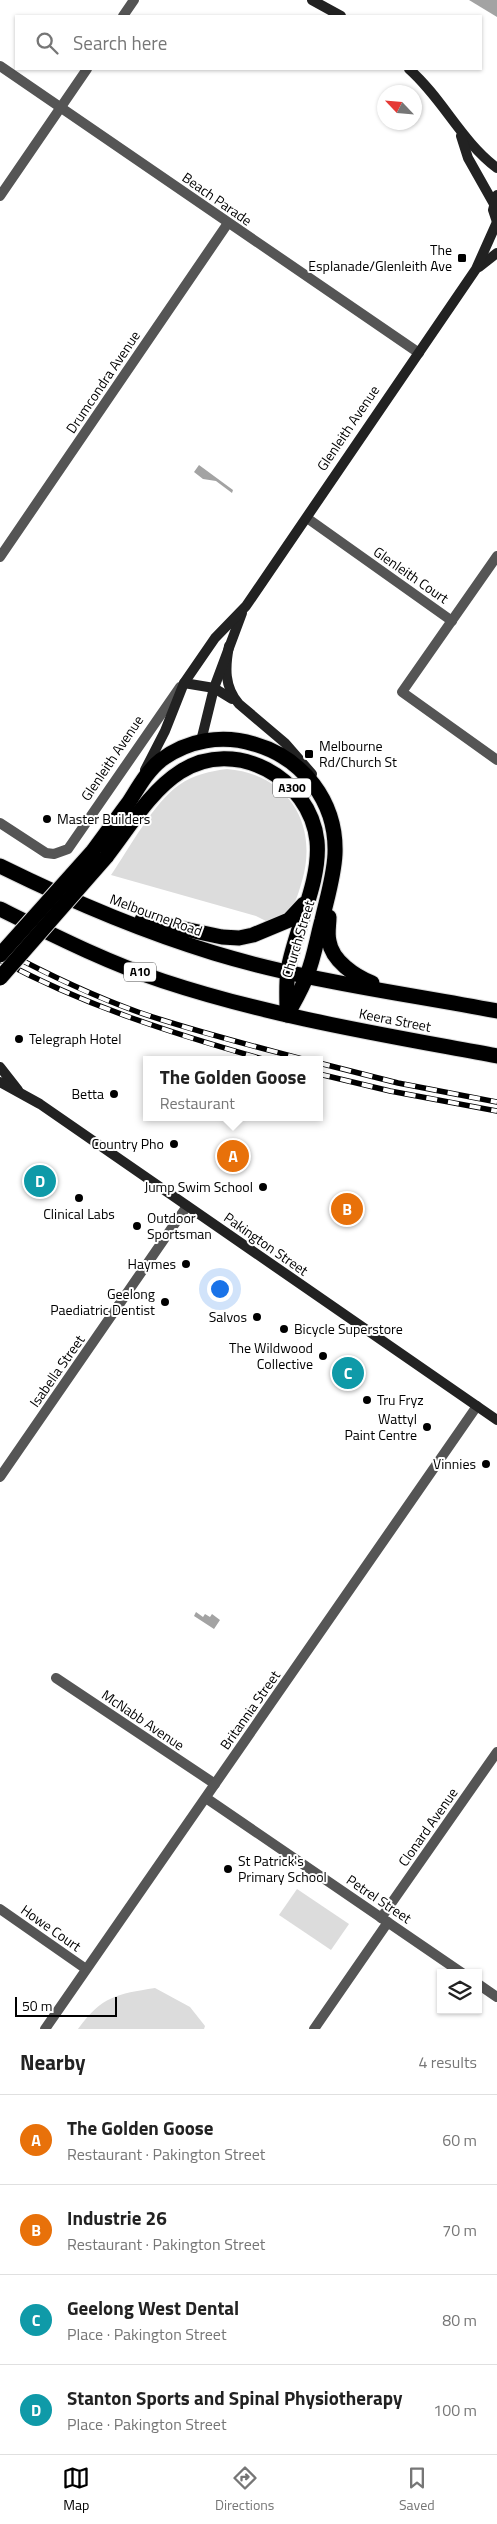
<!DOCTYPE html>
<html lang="en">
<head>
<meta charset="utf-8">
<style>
  body { margin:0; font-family:"Titillium Web",sans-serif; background:#f2f2f2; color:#222 }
  .controls { position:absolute; right:15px; bottom:15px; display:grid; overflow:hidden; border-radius:0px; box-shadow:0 1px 4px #0004 }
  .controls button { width:45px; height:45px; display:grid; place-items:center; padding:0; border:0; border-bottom:1px solid #e0e0e0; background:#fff; color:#222; font:25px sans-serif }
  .compass { position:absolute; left:377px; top:85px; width:45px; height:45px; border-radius:50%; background:#fff; box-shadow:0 1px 4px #0004; rotate:296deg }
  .scale { position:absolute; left:15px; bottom:12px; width:102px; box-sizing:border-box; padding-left:5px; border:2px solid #000; border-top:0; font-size:14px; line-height:18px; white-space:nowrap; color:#000; -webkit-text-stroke:4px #fff; paint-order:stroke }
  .you { position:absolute; left:219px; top:1288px; width:18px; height:18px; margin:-12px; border:4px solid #fff; border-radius:50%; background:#1a73e8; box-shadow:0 0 0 8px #1a73e833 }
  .badge { display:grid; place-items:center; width:32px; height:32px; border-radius:50%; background:#000; color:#fff; font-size:16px; font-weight:700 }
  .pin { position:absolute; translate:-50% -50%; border:2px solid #fff; box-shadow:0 1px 5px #0006 }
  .popup { position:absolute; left:143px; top:1056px; width:180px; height:65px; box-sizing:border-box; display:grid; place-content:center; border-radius:0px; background:#fff; filter:drop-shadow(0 1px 4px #0005); font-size:16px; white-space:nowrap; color:#767676 }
  .popup b { font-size:19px; color:#222 }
  .popup::after { content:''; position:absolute; left:50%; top:100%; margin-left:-10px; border:10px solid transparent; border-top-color:#fff }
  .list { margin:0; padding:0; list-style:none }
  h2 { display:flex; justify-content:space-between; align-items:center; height:65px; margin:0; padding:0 20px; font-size:21px }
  h2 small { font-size:16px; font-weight:400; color:#767676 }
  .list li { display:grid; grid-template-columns:32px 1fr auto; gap:15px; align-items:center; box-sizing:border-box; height:90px; padding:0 20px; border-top:1px solid #e0e0e0 }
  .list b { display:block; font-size:19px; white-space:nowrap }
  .list p { margin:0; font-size:16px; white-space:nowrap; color:#767676 }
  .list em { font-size:16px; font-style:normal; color:#767676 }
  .icon { flex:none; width:28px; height:28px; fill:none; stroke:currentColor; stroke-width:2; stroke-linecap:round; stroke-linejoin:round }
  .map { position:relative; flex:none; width:497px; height:2029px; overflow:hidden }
  .search { position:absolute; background:#fff; box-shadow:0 1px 4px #0004; left:15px; right:15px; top:15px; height:55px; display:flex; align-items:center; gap:12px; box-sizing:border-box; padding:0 18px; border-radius:0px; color:#767676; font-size:19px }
  .sheet { height:425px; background:#fff }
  nav { display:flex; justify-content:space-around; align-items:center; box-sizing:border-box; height:70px; border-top:1px solid #e0e0e0; background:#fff; font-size:14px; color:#767676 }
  nav a { display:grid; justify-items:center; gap:2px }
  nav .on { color:#000 }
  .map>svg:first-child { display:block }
  .green { fill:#dcdcdc }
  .water { fill:#a3a3a3 }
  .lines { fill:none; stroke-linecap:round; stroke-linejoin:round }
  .highway-casing { stroke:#dbdbdb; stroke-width:17 }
  .street { stroke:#555; stroke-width:10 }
  .secondary { stroke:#222; stroke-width:10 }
  .highway { stroke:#000; stroke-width:15 }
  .rail-casing { stroke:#000; stroke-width:5.5 }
  .rail { stroke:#fff; stroke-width:4; stroke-dasharray:11; stroke-linecap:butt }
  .highway-bridge-casing { stroke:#dbdbdb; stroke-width:17; stroke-linecap:butt }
  .highway-bridge { stroke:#000; stroke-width:15 }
  .poi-dot { fill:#000; stroke:#fff; stroke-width:2 }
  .labels { text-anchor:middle; stroke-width:4; stroke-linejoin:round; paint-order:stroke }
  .shield { fill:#fff; stroke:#4c4c4c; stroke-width:1 }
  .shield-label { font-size:12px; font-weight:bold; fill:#000 }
  .street-label { font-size:14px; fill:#000; stroke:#fff }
  .poi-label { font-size:14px; fill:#000; stroke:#fff; text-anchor:end }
</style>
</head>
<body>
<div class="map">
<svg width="497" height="2029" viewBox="0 0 497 2029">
  <rect width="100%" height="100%" fill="#fff"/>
  <g class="green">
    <path d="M 227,769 C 287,774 319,823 302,881 C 295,905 293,912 268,922 L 256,916 L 111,875 C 129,849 154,802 179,785 C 193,775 211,771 227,769 Z"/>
    <polygon points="297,1889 349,1924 331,1950 279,1915"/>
    <path d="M 155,1988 L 190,2007 L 205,2026 L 204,2029 L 78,2029 C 102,1996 117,1994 155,1988 Z"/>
  </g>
  <g class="water">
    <polygon points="469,0 497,0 497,17"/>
    <polygon points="199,465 233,490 232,493 216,481 203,479 194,472"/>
    <polygon points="196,1612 203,1617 205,1614 210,1617 212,1614 220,1620 214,1629 194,1616"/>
  </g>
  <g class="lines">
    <defs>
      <g id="highway">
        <path d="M 93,851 C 105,835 117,818 129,802 C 138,788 147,771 161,760 C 188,740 222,734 254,744 C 303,758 337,802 335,854 C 334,876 327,898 322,920 C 317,938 314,958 307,975 C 302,989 294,1002 287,1015"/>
        <path d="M 106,857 C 128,829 150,791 180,772 C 235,736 310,778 317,841 C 321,882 295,929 288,970 C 286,983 287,998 287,1011"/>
        <path d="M 0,866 C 69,900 141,931 214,953 C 306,981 403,993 497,1011"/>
        <path d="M 0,909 C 53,935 106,962 163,981 C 272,1017 385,1035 497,1056"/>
        <path d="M 329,917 C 329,925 327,933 329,941 C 332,961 355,976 372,983"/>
        <polyline points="142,920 222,937 239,938 253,935 289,920 304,904"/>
      </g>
    </defs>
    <use href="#highway" class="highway-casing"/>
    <g class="street">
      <polyline points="123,16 134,0"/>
      <polyline points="0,66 419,353"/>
      <polyline points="0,196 87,69"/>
      <polyline points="307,518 452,621"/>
      <polyline points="497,556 402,692 497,760"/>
      <polyline points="0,557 228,223"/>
      <polyline points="0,823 46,853 54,854 68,849 180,687"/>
      <polyline points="0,1477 187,1206"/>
      <polyline points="56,1678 215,1784"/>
      <polyline points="206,1798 462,1973"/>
      <polyline points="0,1909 86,1969"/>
      <polyline points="381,1918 497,1752"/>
      <polyline points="478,1984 497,1997"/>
      <polyline points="45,2029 477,1406"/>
      <polyline points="314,2029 388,1922"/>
    </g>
    <g class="secondary">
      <polyline points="312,0 341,16"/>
      <path d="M 409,69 C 443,99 461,141 497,168"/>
      <polyline points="461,136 468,158 494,204"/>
      <polyline points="497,195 493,210 497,222"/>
      <polyline points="479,267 497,253"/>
      <path d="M 229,646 C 225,667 224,687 239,704 L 285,743 L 312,774"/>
      <polyline points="184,683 214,688 232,699"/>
      <polyline points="201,741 214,688 242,613"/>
      <polyline points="145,770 165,731 184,683 215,638 246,606 476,269 497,222"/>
      <polyline points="0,1067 18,1090"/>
      <polyline points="0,1082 40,1104 497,1420"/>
    </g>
    <use href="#highway" class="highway"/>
    <defs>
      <g id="rail">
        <path d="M 0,949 C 45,973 90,995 138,1012 C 193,1031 250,1045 306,1060"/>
        <path d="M 0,960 C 85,1006 174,1034 266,1060"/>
        <polyline points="319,1063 398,1083 497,1102"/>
        <polyline points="319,1074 390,1091 497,1111"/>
      </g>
    </defs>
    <use href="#rail" class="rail-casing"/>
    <use href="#rail" class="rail"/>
    <defs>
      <g id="highway-bridge">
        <polyline points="0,955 93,851"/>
        <polyline points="0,978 106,857"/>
      </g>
    </defs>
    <use href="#highway-bridge" class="highway-bridge-casing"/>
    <use href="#highway-bridge" class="highway-bridge"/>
  </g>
  <g class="poi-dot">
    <rect x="457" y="253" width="10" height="10" rx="2.5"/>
    <rect x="304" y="749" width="10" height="10" rx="2.5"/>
    <circle cx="47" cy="819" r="5"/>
    <circle cx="19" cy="1039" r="5"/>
    <circle cx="114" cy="1094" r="5"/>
    <circle cx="174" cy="1144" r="5"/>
    <circle cx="263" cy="1187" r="5"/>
    <circle cx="79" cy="1198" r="5"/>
    <circle cx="137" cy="1226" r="5"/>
    <circle cx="186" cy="1264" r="5"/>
    <circle cx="165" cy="1302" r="5"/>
    <circle cx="257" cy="1317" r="5"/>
    <circle cx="284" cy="1329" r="5"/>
    <circle cx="323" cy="1356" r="5"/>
    <circle cx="367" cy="1400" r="5"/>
    <circle cx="427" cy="1427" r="5"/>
    <circle cx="486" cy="1464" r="5"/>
    <circle cx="228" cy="1869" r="5"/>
  </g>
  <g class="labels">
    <g class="shield">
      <rect x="273" y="778.5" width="38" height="19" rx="4"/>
      <rect x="124" y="962.5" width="32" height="19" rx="4"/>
    </g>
    <g class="shield-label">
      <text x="292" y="792">A300</text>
      <text x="140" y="976">A10</text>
    </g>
    <g class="street-label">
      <text transform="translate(217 199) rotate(35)" y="5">Beach Parade</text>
      <text transform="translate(103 382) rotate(-56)" y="5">Drumcondra Avenue</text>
      <text transform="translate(348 428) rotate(-56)" y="5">Glenleith Avenue</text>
      <text transform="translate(411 575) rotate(35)" y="5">Glenleith Court</text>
      <text transform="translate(112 758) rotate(-56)" y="5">Glenleith Avenue</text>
      <text transform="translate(156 915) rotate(20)" y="5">Melbourne Road</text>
      <text transform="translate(298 939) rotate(-73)" y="5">Church Street</text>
      <text transform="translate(395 1020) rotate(11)" y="5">Keera Street</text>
      <text transform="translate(266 1244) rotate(35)" y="5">Pakington Street</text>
      <text transform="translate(57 1371) rotate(-55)" y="5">Isabella Street</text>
      <text transform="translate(250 1710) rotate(-55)" y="5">Britannia Street</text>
      <text transform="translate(143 1720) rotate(34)" y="5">McNabb Avenue</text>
      <text transform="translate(428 1827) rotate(-55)" y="5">Clonard Avenue</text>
      <text transform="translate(379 1899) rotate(34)" y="5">Petrel Street</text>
      <text transform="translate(51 1928) rotate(35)" y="5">Howe Court</text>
    </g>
    <g class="poi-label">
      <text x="452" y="255">The<tspan x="452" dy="16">Esplanade/Glenleith Ave</tspan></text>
      <text x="319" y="751" text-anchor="start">Melbourne<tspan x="319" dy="16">Rd/Church St</tspan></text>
      <text x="57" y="824" text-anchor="start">Master Builders</text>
      <text x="29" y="1044" text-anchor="start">Telegraph Hotel</text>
      <text x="104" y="1099">Betta</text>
      <text x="164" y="1149">Country Pho</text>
      <text x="253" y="1192">Jump Swim School</text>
      <text x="79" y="1219" text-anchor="middle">Clinical Labs</text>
      <text x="147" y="1223" text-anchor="start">Outdoor<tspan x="147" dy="16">Sportsman</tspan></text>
      <text x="176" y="1269">Haymes</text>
      <text x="155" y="1299">Geelong<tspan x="155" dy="16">Paediatric Dentist</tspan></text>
      <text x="247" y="1322">Salvos</text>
      <text x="294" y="1334" text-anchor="start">Bicycle Superstore</text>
      <text x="313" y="1353">The Wildwood<tspan x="313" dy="16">Collective</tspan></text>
      <text x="377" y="1405" text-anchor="start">Tru Fryz</text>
      <text x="417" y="1424">Wattyl<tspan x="417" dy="16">Paint Centre</tspan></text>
      <text x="476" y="1469">Vinnies</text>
      <text x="238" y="1866" text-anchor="start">St Patrick's<tspan x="238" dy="16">Primary School</tspan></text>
    </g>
  </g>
</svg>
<div class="controls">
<button><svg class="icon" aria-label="layers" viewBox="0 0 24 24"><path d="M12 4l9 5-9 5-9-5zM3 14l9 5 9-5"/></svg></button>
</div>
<svg class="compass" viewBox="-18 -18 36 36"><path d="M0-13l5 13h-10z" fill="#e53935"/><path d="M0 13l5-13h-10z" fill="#767676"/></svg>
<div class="scale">50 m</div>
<div class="you"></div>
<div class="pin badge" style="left:233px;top:1156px;background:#e8710a">A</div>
<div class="popup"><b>The Golden Goose</b>Restaurant</div>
<div class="pin badge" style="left:347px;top:1209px;background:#e8710a">B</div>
<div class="pin badge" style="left:348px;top:1373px;background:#0f9aa8">C</div>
<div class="pin badge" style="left:40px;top:1181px;background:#0f9aa8">D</div>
<div class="search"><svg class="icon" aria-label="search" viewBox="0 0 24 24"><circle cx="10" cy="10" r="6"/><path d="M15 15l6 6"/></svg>Search here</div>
</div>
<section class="sheet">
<h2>Nearby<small>4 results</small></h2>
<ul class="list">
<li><span class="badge" style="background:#e8710a">A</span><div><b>The Golden Goose</b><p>Restaurant · Pakington Street</p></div><em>60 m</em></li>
<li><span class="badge" style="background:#e8710a">B</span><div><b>Industrie 26</b><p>Restaurant · Pakington Street</p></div><em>70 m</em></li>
<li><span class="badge" style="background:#0f9aa8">C</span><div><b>Geelong West Dental</b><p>Place · Pakington Street</p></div><em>80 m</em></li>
<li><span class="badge" style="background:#0f9aa8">D</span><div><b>Stanton Sports and Spinal Physiotherapy</b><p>Place · Pakington Street</p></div><em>100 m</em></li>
</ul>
</section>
<nav>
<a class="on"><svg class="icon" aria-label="map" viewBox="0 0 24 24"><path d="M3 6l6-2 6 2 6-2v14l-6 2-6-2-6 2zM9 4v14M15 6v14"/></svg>Map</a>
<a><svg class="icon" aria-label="directions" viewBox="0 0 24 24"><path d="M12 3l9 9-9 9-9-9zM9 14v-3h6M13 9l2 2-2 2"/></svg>Directions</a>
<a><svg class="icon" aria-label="saved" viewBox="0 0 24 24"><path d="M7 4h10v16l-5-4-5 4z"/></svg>Saved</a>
</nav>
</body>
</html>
